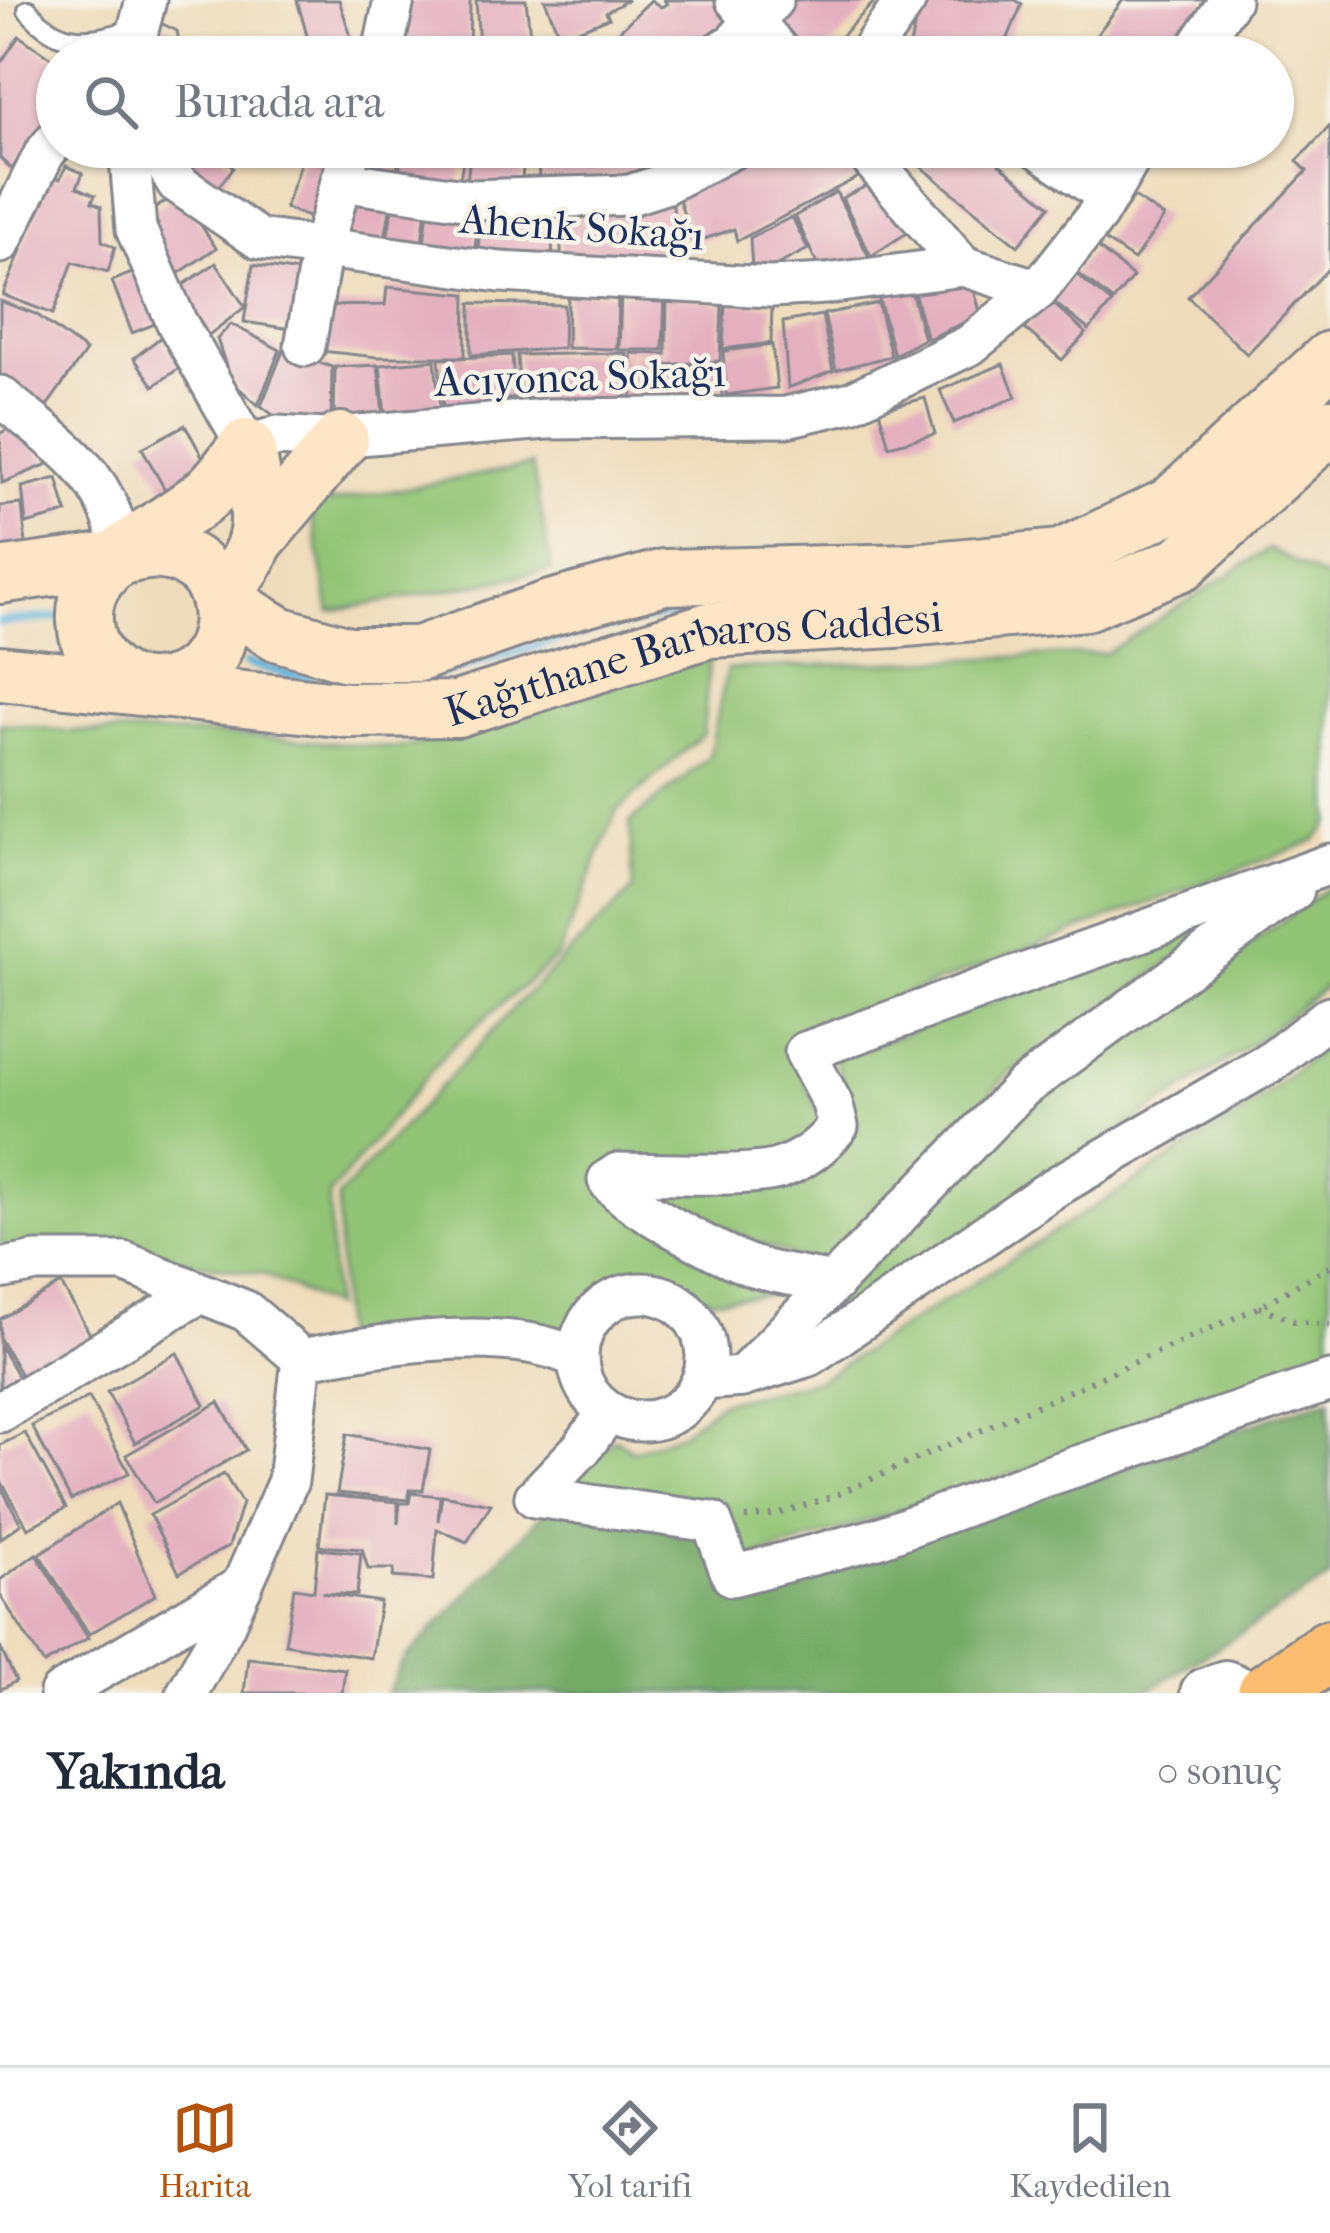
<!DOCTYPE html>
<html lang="tr">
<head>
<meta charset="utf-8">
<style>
  body { margin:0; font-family:"IM FELL French Canon",serif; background:#f6f6f7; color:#1f2937 }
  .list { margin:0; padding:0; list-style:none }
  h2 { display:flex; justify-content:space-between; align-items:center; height:156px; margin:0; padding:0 48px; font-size:51px }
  h2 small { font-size:39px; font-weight:400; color:#747a83 }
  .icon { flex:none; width:66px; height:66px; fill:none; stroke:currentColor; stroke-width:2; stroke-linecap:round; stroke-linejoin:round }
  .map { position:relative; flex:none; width:1330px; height:1693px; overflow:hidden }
  .search { position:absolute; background:#fff; box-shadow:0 3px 9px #0004; left:36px; right:36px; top:36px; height:132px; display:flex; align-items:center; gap:30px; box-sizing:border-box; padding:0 42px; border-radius:66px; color:#747a83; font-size:45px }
  .sheet { height:372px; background:#fff }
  nav { display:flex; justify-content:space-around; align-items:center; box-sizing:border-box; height:168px; border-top:3px solid #e0e1e3; background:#fff; font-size:33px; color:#747a83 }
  nav a { display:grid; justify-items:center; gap:6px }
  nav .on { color:#b45309 }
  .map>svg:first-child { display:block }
  .green { fill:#92c475; stroke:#567a6a; stroke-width:3 }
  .forest { fill:#75aa66; stroke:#486c62; stroke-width:3 }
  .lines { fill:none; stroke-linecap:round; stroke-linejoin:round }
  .stream { stroke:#61b4dd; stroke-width:9 }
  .building { fill:#e4b0c0 }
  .service-casing { stroke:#84868c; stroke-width:24 }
  .minor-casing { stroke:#84868c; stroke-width:45 }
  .tertiary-casing { stroke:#84868c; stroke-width:54 }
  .secondary-casing { stroke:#84868c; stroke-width:60 }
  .primary-casing { stroke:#84868c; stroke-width:66 }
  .path { stroke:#84868c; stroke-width:6; stroke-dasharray:3 9; stroke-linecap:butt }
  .service { stroke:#fff; stroke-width:18 }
  .minor { stroke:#fff; stroke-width:39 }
  .tertiary { stroke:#fff; stroke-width:48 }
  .secondary { stroke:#fee5c5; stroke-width:54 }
  .primary { stroke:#fcbd6f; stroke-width:60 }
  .labels { text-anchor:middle; stroke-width:9; stroke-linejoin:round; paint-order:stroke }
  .street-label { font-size:42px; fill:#1b2f5e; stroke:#f7f3e8 }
</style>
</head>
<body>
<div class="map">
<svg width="1330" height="1693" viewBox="0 0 1330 1693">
  <rect width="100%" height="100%" fill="#f7f3e8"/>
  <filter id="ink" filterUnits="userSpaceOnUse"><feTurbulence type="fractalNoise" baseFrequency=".00833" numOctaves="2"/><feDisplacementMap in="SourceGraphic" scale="24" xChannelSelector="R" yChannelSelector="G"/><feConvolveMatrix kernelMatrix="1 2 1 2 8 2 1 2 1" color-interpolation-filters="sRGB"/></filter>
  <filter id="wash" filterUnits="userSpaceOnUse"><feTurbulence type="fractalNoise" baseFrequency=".004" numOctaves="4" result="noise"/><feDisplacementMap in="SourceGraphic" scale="48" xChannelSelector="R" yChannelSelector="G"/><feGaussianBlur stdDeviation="2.7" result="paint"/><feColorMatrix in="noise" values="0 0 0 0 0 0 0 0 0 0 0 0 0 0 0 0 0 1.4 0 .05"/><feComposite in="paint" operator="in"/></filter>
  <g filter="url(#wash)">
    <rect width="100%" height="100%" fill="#eedcba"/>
    <g class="green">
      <polygon points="532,465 552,570 330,612 310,506"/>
      <polygon points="1269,549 1330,581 1330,822 1315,841 797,1035 798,1061 824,1133 774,1155 598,1181 806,1292 699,1300 646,1281 609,1289 585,1308 569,1340 341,1341 338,1197 517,1004 633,890 630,822 709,757 727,669 1106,653"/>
      <polygon points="710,651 703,734 616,812 558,956 448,1050 329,1195 333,1307 263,1274 164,1258 0,1257 0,723 67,731 236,735 398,748 472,733"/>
      <polygon points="1330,886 1330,983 1249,1046 776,1358 1036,1103"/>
      <polygon points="1240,914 1009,1073 830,1271 629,1190 790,1181 858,1128 835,1058"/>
      <polygon points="1330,1042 1330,1372 735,1564 566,1486 615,1439 634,1451 681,1433 721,1402 818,1380 1239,1116"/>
    </g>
    <polygon class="forest" points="1330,1398 1330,1578 1144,1693 387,1693 402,1662 549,1507 701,1533 730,1597"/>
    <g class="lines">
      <g class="stream">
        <polyline points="0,622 63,617"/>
        <polyline points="247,663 311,680"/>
        <polyline points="327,682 413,681 599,628 691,611"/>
      </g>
    </g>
    <g id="blocks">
      <g class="building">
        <polygon points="297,0 339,0 357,55 313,57"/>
        <polygon points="408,0 470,0 469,57 401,57"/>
        <polygon points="476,0 526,0 531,43 479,46"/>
        <polygon points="545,0 628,0 606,12 609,18 560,37"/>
        <polygon points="651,0 661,7 667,4 664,0 725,0 737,17 688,46 692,51 679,57 627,57 617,33"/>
        <polygon points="791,0 876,0 821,57 802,57 770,23"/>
        <polygon points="927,0 1015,0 1022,4 1000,57 919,57 909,50 918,10"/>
        <polygon points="1123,0 1206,0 1164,57 1080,57"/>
        <polygon points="150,18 177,31 182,57 143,57"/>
        <polygon points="19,36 57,62 57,102 12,169 0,158 0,64"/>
        <polygon points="612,46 615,57 561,57 561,55"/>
        <polygon points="1330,126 1330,267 1247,354 1188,297 1307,171 1297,161"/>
        <polygon points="160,147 219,147 233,168 207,201"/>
        <polygon points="306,147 341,162 318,221 285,208"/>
        <polygon points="364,147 401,147 395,181 359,175"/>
        <polygon points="404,147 465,147 458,192 397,181"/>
        <polygon points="471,147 525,147 521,190 467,182"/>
        <polygon points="537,147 710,147 661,174 540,193"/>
        <polygon points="760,147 846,147 864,174 737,241 734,229 692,243 675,185"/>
        <polygon points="897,147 979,147 1050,206 1018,246"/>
        <polygon points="1059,147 1107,147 1095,171"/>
        <polygon points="66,166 83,173 77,187 95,195 92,202 101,206 102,241 115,247 108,272 73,262 53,314 3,295 51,175 60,179"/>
        <polygon points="883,178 910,231 871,256 842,198"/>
        <polygon points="347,185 393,193 384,244 334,234"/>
        <polygon points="179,192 216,248 169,280 148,231 158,224 150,212"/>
        <polygon points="836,192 869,257 823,277 795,216"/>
        <polygon points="395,194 427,200 421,252 386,245"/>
        <polygon points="1134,197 1164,217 1134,260 1104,240"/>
        <polygon points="429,200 479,208 474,259 423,252"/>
        <polygon points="673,204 676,273 562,271 559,206"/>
        <polygon points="551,206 553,267 477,259 482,208"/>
        <polygon points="792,217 808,249 775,266 752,268 750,238"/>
        <polygon points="1096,246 1133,277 1113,301 1075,271"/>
        <polygon points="216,263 245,307 201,341 168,295"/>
        <polygon points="253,265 306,273 298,330 244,322"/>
        <polygon points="144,268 165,320 132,333 112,281"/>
        <polygon points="1074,272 1112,303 1089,330 1051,300"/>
        <polygon points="971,279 981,315 927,339 912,285"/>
        <polygon points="910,286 924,339 894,355 877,292"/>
        <polygon points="387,287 466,294 465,357 377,357 311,350 320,306 385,305"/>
        <polygon points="568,292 618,293 617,349 567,348"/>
        <polygon points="621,293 665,293 663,350 619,350"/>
        <polygon points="667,295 722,304 720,361 665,365 718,364 722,395 717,404 632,404 631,353 666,354"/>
        <polygon points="0,301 36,314 86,351 39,417 0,385"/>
        <polygon points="1050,301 1086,333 1062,360 1025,329"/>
        <polygon points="471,303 564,305 563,348 471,355"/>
        <polygon points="878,303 891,356 836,370 824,314"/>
        <polygon points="725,304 772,304 771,343 723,349"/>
        <polygon points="822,315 833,371 788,388 783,322"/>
        <polygon points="231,324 280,350 258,405 231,381 217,339"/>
        <polygon points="161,337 182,366 154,386 134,358"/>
        <polygon points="772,345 777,388 726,395 723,351"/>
        <polygon points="283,351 332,367 331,422 281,421 261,406"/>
        <polygon points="627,353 627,405 520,398 517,355"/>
        <polygon points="512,355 515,398 443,409 439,359"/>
        <polygon points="435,360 440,410 385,415 380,365"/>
        <polygon points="1003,364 1016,397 954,423 940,390"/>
        <polygon points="378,365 383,415 334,422 335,367"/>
        <polygon points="925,398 935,434 889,446 879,410"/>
        <polygon points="21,424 48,464 2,483 0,433"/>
        <polygon points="185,425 212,474 169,497 142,448"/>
        <polygon points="57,478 67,513 26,524 22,487"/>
        <polygon points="22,504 27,557 0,560 0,506"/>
        <polygon points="61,1284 97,1346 28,1387 0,1339 0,1319"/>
        <polygon points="0,1345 24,1387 0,1399"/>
        <polygon points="177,1353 205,1405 135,1443 107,1392"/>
        <polygon points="89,1397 129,1473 71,1500 32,1426"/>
        <polygon points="219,1402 246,1450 154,1503 126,1455"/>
        <polygon points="25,1433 66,1508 28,1528 0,1479 0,1445"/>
        <polygon points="347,1434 430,1450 423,1490 409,1490 408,1500 337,1493"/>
        <polygon points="224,1474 242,1503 229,1546 179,1573 150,1515"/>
        <polygon points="0,1485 21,1524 0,1539"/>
        <polygon points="411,1493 440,1496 438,1521 442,1495 491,1504 467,1542 437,1529 433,1580 393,1577 394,1569 368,1569 362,1549 319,1546 325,1495 398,1502 398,1524 400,1503 409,1503"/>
        <polygon points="117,1503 155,1595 89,1634 39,1554"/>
        <polygon points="318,1549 361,1553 357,1595 322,1593 380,1602 371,1658 285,1644 294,1588 314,1591"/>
        <polygon points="36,1554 88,1638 44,1664 0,1595 0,1580"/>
        <polygon points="0,1647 16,1681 0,1690"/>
        <polygon points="248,1658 345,1669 342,1693 244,1693"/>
      </g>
    </g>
  </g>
  <g filter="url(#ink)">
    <use href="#blocks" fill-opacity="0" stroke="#84868c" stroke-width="3"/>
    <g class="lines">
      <defs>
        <path id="service" d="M 28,10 C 60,49 91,42 136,29"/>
        <g id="minor">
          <polyline points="736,0 784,57"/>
          <polyline points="131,57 146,0"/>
          <polyline points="382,57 394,0"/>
          <polyline points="712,57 733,44 773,0"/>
          <polyline points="866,57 906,0"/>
          <polyline points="1191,57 1230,0"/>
          <polyline points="129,147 136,229 177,323 247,446 278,436 341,440 359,435 547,419 786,417 851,402 970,345 1038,290 1097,215 1137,147"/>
          <polyline points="155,147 177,183 259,239 500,272 771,287 826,284 963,266 1038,290"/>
          <polyline points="861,147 963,266"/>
          <polyline points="1037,147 1108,196"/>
          <polyline points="341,181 471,200 630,195 664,184 735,147"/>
          <polyline points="0,243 44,154 57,138"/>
          <polyline points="305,346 322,249 351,147"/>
          <path d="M 0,396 C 59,446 114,475 121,558"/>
          <polyline points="0,1269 36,1262 124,1262 246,1311 302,1359 288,1481 225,1624 187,1693"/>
          <path d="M 834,1283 C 807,1277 777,1275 751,1266 C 724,1257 619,1202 608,1180 L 618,1173 C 654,1173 747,1178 778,1169 C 804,1160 821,1147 838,1126 L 832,1103 L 805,1052 L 1330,864"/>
          <circle cx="642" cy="1357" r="64"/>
          <path d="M 302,1359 C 378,1344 507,1323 577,1358"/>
          <polyline points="742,1377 1022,1088 1294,890"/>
          <polyline points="703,1380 742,1377 809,1356 1052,1189 1271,1062 1330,1016"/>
          <polyline points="0,1412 198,1294"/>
          <polyline points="535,1497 712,1522 732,1576 878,1538 1036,1480 1330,1381"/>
          <polyline points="535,1497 582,1448 608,1412"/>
          <polyline points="60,1693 242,1586"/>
        </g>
        <polyline id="tertiary" points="1205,1693 1225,1685 1244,1693"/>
        <g id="secondary">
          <polyline points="258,539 341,440"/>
          <path d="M 0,576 C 39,570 79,566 118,558 C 133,555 146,550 162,552 C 246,561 238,690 149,687 C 127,686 108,674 96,656 C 83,636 81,608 92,587 C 114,547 181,520 212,489 C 225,476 235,460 247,446 C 260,514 272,544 218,597"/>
          <polyline points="218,597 279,634 348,654 418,654 547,609 664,577 913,571 1061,557 1171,505 1330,359"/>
          <path id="s1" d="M 0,673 L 348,710 L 457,709 L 709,630 L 895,620 L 1085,603 L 1182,563 L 1330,426"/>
        </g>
        <polyline id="primary" points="1268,1693 1330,1650"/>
      </defs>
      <use href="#service" class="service-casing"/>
      <use href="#minor" class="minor-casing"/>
      <use href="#tertiary" class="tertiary-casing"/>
      <use href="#secondary" class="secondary-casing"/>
      <use href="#primary" class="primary-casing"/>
      <g class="path">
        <polyline points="1259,1307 1294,1321 1330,1325"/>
        <polyline points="745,1518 778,1514 831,1497 1259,1307 1330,1266"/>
      </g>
      <use href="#service" class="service"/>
      <use href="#minor" class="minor"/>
      <use href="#tertiary" class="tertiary"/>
      <use href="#secondary" class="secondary"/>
      <use href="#primary" class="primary"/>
    </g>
  </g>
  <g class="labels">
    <g class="street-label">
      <text transform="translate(582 226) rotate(4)" y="15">Ahenk Sokağı</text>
      <text transform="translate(580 376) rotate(-2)" y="15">Acıyonca Sokağı</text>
      <text dy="15" stroke="none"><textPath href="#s1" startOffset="702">Kağıthane Barbaros Caddesi</textPath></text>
    </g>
  </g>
</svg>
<div class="search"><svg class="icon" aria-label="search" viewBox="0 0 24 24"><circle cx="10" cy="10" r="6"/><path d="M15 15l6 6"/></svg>Burada ara</div>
</div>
<section class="sheet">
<h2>Yakında<small>0 sonuç</small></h2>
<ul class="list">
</ul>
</section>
<nav>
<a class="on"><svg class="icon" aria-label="map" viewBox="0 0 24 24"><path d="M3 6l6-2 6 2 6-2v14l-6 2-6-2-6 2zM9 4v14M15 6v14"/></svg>Harita</a>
<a><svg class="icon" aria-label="directions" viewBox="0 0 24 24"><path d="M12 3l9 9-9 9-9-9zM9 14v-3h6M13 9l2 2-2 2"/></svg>Yol tarifi</a>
<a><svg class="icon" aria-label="saved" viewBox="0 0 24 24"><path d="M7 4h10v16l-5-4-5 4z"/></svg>Kaydedilen</a>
</nav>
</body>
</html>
